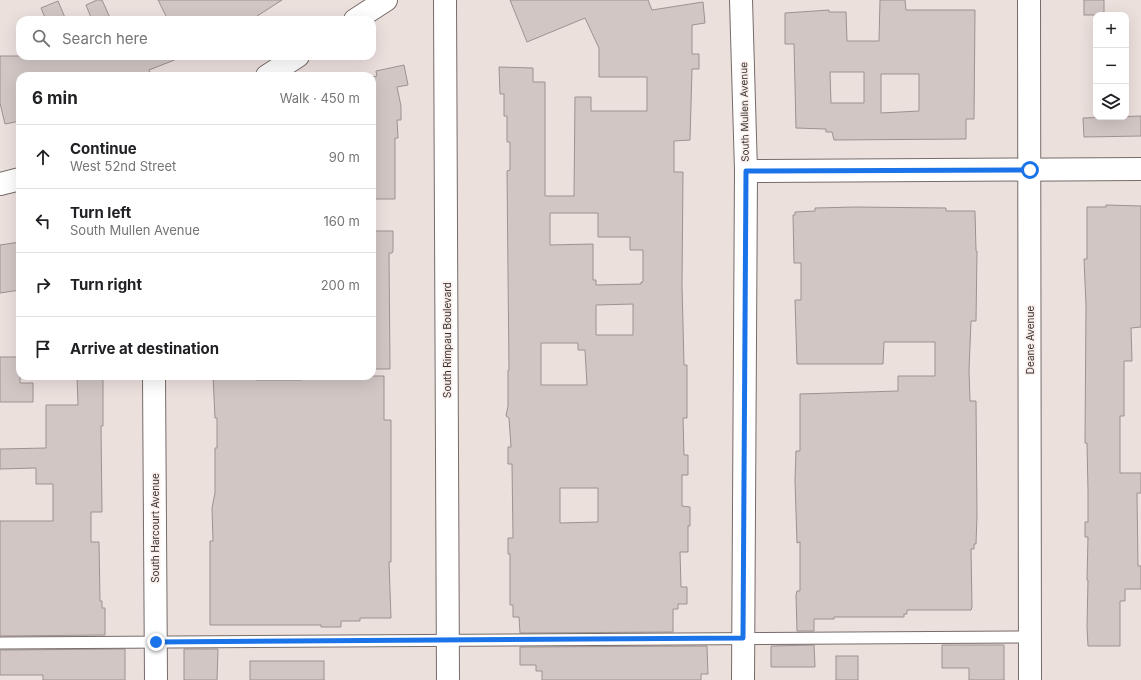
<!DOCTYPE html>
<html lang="en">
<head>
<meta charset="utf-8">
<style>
  body { margin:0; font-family:Inter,sans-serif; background:#f2f2f2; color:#202124 }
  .controls { position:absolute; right:12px; top:12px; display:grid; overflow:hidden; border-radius:8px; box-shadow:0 4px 16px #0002 }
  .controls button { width:36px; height:36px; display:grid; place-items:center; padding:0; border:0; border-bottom:1px solid #e0e0e0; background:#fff; color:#202124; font:20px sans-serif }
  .stop { position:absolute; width:12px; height:12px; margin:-9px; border:3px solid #1a73e8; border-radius:50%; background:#fff }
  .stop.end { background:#1a73e8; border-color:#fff; box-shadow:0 1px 4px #0008 }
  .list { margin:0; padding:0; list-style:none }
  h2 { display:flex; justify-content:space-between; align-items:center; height:52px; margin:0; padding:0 16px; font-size:17px }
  h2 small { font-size:13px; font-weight:400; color:#757577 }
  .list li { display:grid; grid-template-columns:26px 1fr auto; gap:12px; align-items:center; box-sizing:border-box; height:64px; padding:0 16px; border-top:1px solid #e0e0e0 }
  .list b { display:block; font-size:15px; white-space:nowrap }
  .list p { margin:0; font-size:13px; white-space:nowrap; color:#757577 }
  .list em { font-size:13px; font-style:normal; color:#757577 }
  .icon { flex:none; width:22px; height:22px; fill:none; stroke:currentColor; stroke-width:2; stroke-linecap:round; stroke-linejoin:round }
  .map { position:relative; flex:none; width:1141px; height:680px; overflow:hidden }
  .search { position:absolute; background:#fff; box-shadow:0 4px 16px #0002; left:16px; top:16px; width:360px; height:44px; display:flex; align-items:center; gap:10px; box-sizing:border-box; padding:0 14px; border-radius:12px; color:#757577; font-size:15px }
  .panel { position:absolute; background:#fff; box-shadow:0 4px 16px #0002; left:16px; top:72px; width:360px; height:308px; border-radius:12px }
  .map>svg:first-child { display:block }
  .building { fill:#d1c6c3; stroke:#9c928f; fill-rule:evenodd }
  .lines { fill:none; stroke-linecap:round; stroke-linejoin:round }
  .service-casing { stroke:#766c69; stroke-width:13 }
  .minor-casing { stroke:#766c69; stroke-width:24 }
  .tertiary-casing { stroke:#766c69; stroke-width:24 }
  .service { stroke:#fff; stroke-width:11 }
  .minor { stroke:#fff; stroke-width:22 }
  .tertiary { stroke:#fff; stroke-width:22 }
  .route { stroke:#1a73e8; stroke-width:5 }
  .labels { text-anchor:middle; stroke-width:3; stroke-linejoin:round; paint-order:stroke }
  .street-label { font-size:10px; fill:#363230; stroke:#f9edea }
</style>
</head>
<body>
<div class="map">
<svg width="1141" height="680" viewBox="0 0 1141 680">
  <rect width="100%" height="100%" fill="#ece0dd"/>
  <g class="building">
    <polygon points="97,0 102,0 111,20 92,20 86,5"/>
    <polygon points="158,0 282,0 251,20 168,20"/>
    <path d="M 510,0 L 648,0 L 652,10 L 703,2 L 705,23 L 692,25 L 692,54 L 699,54 L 699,69 L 692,69 L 690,140 L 674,141 L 674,172 L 683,172 L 682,285 L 684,365 L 687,365 L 687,418 L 683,418 L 684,455 L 688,455 L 688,475 L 682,475 L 682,506 L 690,507 L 690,526 L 688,526 L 688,552 L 680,552 L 681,587 L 687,587 L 687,604 L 678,604 L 678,609 L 673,609 L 673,632 L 520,633 L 519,617 L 513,617 L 513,605 L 510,605 L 510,554 L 508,554 L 508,538 L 513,538 L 512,464 L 508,464 L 508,447 L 511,447 L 509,418 L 506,416 L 508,406 L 508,370 L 509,370 L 507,171 L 510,170 L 510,142 L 507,142 L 507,116 L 504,116 L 504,94 L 500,94 L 499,67 L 533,68 L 533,82 L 545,82 L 545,196 L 574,196 L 575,97 L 591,97 L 591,111 L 647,111 L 647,77 L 599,77 L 599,48 L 585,18 L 527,42 ZM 550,213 L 598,213 L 598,237 L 630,237 L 630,250 L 643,250 L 643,282 L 641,282 L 641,284 L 596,285 L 596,280 L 593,280 L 593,244 L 550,245 ZM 633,304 L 633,335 L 596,335 L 596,305 ZM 541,343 L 578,343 L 578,350 L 585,350 L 587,385 L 541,385 ZM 560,488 L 598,488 L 598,522 L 560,523 Z"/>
    <path d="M 880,0 L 905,0 L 906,10 L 975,10 L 974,119 L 966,119 L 966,139 L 834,140 L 832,132 L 826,132 L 826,129 L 796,128 L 794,44 L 785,44 L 785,13 L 829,10 L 829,12 L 846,12 L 847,41 L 879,41 ZM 830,72 L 864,72 L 864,103 L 831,103 ZM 881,74 L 919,74 L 919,111 L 881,113 Z"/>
    <rect x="1084" y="0" width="20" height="15"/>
    <polygon points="58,1 66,20 46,20 41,8"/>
    <polygon points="0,56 182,56 182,57 149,70 152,76 20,76 20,121 5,124 0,103"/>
    <polygon points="404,65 408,85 397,87 401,106 401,120 397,120 398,138 395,138 395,199 373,199 372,77 377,76 376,71"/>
    <polygon points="1141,116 1141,136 1084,137 1083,118"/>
    <polygon points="1106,205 1141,206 1141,327 1131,328 1132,361 1124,361 1124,416 1120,416 1120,473 1141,473 1141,493 1137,493 1138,566 1141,566 1141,589 1125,589 1125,601 1120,601 1120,646 1088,646 1087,627 1088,580 1087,580 1088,537 1085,537 1085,522 1088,522 1088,491 1087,443 1085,443 1086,305 1084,259 1087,259 1087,207 1106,207"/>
    <polygon points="855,207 946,208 946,211 975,211 976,251 977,251 976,321 971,321 969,370 970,401 976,401 977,515 976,544 974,544 974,549 971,549 972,607 971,610 907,610 907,614 904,614 904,617 834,617 834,619 814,619 814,631 797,631 796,595 797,591 800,591 800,542 797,543 795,480 796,451 800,451 800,394 898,391 898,376 935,376 935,342 884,342 883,364 797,364 795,300 801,300 801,263 794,263 793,215 795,215 795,212 815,211 815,208"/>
    <polygon points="372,231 393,231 393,251 392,253 389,253 390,369 372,369"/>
    <polygon points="20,242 20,290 0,293 0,245"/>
    <polygon points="0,357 20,357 20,383 33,383 33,402 0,402"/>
    <polygon points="77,376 103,376 103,426 101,426 102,512 91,512 91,542 99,542 100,601 102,601 102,608 105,608 105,635 0,636 0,521 53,521 53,484 36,484 36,468 0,469 0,449 46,448 46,405 78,405"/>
    <polygon points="213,376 254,376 256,380 302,380 302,376 384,376 384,420 391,420 391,562 389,562 391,618 360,618 360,621 341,621 341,627 321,627 321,625 210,625 210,541 213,541 212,508 215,493 215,448 217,448 217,418 215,418"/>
    <polygon points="814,645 815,667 771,667 771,646"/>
    <polygon points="942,645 1004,645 1004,680 969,680 969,668 942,668"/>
    <polygon points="707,646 708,674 701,674 701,680 542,680 542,671 536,671 536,665 520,665 520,647"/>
    <polygon points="125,649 125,680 43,680 43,675 0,675 0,650"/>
    <polygon points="184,649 218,649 217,680 184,680"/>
    <rect x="836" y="656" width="22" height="24"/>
    <rect x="250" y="661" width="74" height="19"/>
  </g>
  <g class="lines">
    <defs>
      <polyline id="service" points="0,643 1030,637"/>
      <g id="minor">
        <polyline points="445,0 448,680"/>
        <polyline points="741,0 746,171 743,680"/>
        <polyline points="1029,0 1030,680"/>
        <polyline points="746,171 1141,169"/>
        <polyline points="154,376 156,680"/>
      </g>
      <g id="tertiary">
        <polyline points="355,20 386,0"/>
        <polyline points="267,76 298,56"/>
        <polyline points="0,184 20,179"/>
      </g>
    </defs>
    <use href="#service" class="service-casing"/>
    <use href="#minor" class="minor-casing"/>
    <use href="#tertiary" class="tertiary-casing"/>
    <use href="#service" class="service"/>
    <use href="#minor" class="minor"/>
    <use href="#tertiary" class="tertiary"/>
  </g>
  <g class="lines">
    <polyline class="route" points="156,642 743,638 746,171 1030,170"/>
  </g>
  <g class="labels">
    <g class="street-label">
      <text transform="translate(744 112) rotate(-91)" y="4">South Mullen Avenue</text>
      <text transform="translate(447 340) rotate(-90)" y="4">South Rimpau Boulevard</text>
      <text transform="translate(1030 340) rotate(-90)" y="4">Deane Avenue</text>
      <text transform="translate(155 528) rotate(-90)" y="4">South Harcourt Avenue</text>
    </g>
  </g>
</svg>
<div class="controls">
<button>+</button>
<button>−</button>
<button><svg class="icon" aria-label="layers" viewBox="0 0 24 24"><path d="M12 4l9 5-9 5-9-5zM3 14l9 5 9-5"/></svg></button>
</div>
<div class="stop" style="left:1030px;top:170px"></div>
<div class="stop end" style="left:156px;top:642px"></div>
<div class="search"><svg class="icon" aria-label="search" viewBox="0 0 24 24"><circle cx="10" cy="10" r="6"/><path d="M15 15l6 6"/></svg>Search here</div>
<section class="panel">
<h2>6 min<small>Walk · 450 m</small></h2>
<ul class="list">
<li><svg class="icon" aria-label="ahead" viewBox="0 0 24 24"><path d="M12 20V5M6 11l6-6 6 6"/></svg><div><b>Continue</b><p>West 52nd Street</p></div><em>90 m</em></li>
<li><svg class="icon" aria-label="left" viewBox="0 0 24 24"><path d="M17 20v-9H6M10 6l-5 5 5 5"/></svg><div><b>Turn left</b><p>South Mullen Avenue</p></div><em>160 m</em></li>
<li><svg class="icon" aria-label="right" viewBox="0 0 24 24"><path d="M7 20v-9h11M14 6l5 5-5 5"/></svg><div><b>Turn right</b></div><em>200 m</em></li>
<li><svg class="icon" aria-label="arrive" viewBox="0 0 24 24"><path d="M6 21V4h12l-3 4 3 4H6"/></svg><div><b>Arrive at destination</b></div></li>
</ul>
</section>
</div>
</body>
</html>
